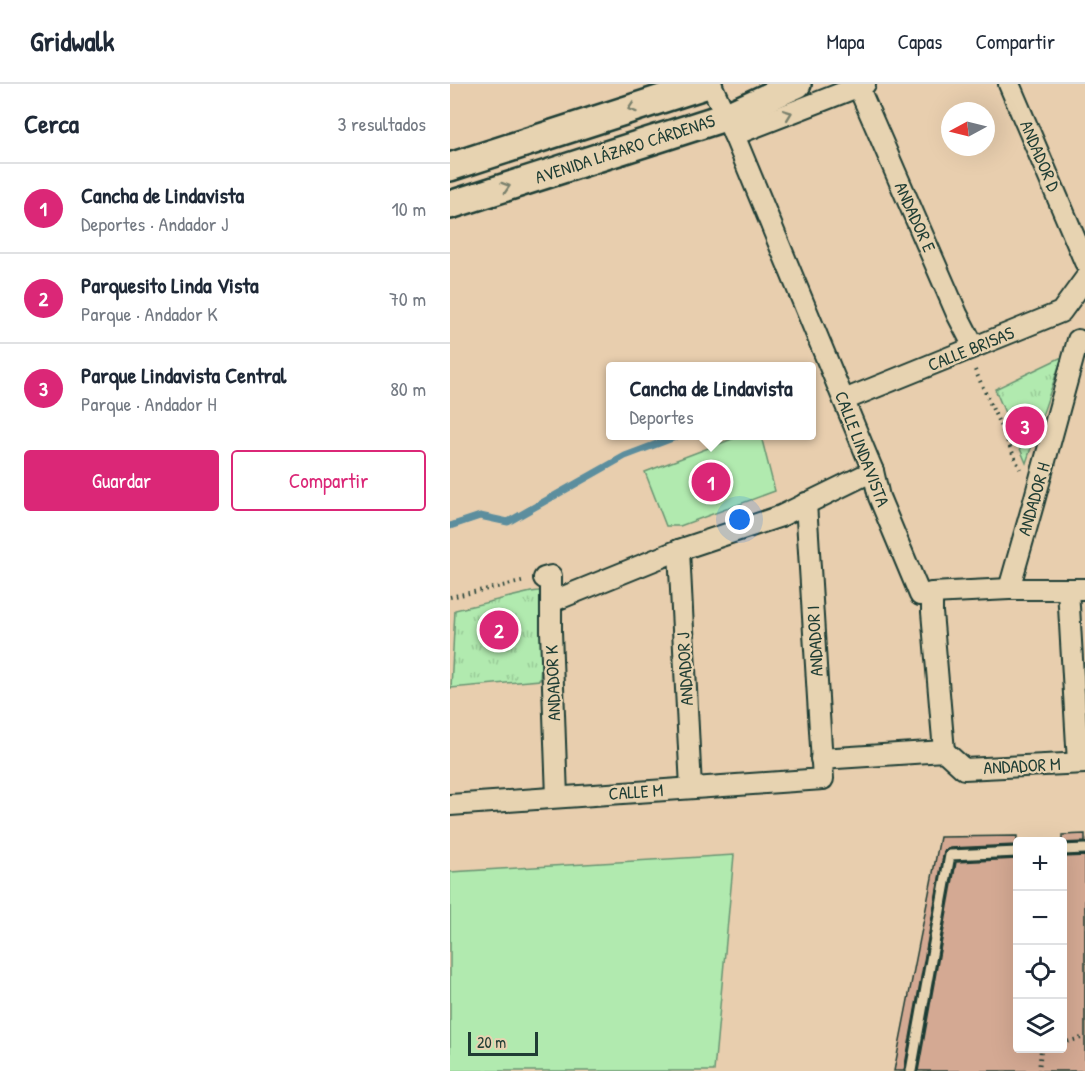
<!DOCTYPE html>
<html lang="es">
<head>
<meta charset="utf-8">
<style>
  body { margin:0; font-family:"Patrick Hand",sans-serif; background:#f6f6f7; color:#1f2937 }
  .controls { position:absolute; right:18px; bottom:18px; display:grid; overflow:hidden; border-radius:6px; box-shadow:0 6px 24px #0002 }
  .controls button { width:54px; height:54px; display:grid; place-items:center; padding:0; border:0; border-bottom:2px solid #e0e1e3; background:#fff; color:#1f2937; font:30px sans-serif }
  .compass { position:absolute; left:491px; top:18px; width:54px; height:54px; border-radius:50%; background:#fff; box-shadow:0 6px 24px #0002; rotate:263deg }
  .scale { position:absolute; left:18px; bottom:15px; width:70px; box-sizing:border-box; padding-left:6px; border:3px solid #1f3d34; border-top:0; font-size:16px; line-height:21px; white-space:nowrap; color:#1f3d34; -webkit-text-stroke:4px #e7d3b1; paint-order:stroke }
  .you { position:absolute; left:290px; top:436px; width:21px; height:21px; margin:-15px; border:4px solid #fff; border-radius:50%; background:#1a73e8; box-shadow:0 0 0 9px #1a73e833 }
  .badge { display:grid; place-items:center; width:39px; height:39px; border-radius:50%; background:#db2777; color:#fff; font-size:20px; font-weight:700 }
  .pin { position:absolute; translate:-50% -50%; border:3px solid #fff; box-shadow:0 2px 6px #0006 }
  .popup { position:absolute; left:156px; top:278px; width:210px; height:78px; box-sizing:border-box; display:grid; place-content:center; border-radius:6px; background:#fff; filter:drop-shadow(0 2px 4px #0005); font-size:20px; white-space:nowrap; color:#747a83 }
  .popup b { font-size:22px; color:#1f2937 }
  .popup::after { content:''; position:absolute; left:50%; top:100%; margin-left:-12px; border:12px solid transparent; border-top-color:#fff }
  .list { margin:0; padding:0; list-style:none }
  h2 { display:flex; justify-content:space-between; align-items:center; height:78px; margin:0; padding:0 24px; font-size:26px }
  h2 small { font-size:20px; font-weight:400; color:#747a83 }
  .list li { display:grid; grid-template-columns:39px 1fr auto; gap:18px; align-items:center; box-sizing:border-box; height:90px; padding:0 24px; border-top:2px solid #e0e1e3 }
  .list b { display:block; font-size:22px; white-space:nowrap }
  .list p { margin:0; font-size:20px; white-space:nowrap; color:#747a83 }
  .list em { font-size:20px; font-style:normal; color:#747a83 }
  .actions { display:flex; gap:12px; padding:18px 24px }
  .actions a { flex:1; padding:14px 0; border:2px solid #db2777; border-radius:6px; text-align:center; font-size:21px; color:#db2777 }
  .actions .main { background:#db2777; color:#fff }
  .icon { flex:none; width:33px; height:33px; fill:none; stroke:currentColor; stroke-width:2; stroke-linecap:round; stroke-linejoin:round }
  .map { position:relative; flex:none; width:635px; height:987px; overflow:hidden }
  header { display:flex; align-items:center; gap:36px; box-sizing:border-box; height:84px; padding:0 30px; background:#fff; border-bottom:2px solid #e0e1e3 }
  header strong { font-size:28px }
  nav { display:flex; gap:33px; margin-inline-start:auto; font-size:21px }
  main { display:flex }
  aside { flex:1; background:#fff }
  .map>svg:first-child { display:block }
  .grass { fill:#b1eaaf; stroke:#689472; stroke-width:1.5 }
  .park { fill:url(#park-tufts); stroke:#689472; stroke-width:1.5 }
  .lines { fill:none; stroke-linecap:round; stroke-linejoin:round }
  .stream { stroke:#5b8e9e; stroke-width:7 }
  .building { fill:#d4a993; stroke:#1f3d34; stroke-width:1.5; filter:url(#shadow) }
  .service-casing { stroke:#1f3d34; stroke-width:14 }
  .minor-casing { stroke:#1f3d34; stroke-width:24 }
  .secondary-casing { stroke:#1f3d34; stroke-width:32 }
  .path { stroke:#1f3d34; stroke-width:4; stroke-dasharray:1.5 4.5; stroke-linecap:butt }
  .service { stroke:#e7d3b1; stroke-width:9 }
  .minor { stroke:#e7d3b1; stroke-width:20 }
  .secondary { stroke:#e7d3b1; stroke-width:27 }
  .oneway { stroke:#79806c }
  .labels { text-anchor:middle; stroke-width:4.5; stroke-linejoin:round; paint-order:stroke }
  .street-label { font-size:18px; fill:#1f3d34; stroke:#e7d3b1 }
</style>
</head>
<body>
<header>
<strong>Gridwalk</strong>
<nav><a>Mapa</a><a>Capas</a><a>Compartir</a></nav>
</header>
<main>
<aside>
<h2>Cerca<small>3 resultados</small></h2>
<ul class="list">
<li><span class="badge">1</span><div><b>Cancha de Lindavista</b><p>Deportes · Andador J</p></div><em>10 m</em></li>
<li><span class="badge">2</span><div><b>Parquesito Linda Vista</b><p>Parque · Andador K</p></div><em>70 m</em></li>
<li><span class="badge">3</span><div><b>Parque Lindavista Central</b><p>Parque · Andador H</p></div><em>80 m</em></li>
</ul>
<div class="actions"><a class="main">Guardar</a><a>Compartir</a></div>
</aside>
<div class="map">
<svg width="635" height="987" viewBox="0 0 635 987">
  <defs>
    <pattern id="park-tufts" width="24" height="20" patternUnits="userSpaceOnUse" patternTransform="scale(1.5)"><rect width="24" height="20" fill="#b1eaaf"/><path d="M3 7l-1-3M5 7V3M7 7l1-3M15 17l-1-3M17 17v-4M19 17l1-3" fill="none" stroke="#98ca97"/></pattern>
    <filter id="shadow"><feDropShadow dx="5.5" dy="5.5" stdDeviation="0" flood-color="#0004"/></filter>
  </defs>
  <rect width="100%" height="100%" fill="#e8ceae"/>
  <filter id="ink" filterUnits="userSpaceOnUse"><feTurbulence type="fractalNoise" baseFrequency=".0167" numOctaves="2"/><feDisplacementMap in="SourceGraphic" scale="12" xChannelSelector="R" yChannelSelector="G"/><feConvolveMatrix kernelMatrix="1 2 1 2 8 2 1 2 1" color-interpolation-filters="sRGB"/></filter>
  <g filter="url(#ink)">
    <g class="grass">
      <polygon points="290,352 311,352 325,407 230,442 216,442 195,388"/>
      <polygon points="284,771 264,987 0,987 0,788"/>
    </g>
    <g class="park">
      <polygon points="612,273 576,379 545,305"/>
      <polygon points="96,506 90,596 1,604 5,526 81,508"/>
    </g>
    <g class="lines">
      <polyline class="stream" points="0,442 30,432 58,438 175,372 228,352"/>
    </g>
    <g class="building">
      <polygon points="635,750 635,758 612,759 612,751"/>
      <polygon points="567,752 567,761 500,764 494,767 454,987 444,987 490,753"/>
      <polygon points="635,772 635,987 468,987 506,778 567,775 567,964 612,964 612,773"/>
    </g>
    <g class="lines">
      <defs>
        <g id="service">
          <polyline points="612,766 635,765"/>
          <polyline points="461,987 500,771 568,768"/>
        </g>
        <g id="minor">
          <polyline points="261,0 284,51 423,387 429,413 470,511 482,509 559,505 635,505"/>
          <polyline points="559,0 635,178"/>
          <polyline points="408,2 507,230 524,263"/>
          <polyline points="284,51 415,0"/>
          <polyline points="394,316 611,228 635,195"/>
          <polyline points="229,466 241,704"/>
          <polyline points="94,494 101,492 101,547 107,713"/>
          <polyline points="559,505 584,417 628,256"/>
          <polyline points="618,505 628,679"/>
          <polyline points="482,509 482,528 494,667"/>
          <polyline points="101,518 229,466 331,432 423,387"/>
          <polyline points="371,675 494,667 514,685 635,679"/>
          <polyline points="0,721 373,695 356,419"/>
        </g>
        <g id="secondary">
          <polyline points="0,83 258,0"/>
          <polyline points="0,121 275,33 347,0"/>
        </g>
      </defs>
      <use href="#service" class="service-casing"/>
      <use href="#minor" class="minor-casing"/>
      <use href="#secondary" class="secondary-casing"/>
      <g class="path">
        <polyline points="525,286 570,385"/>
        <polyline points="0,513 76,497"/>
        <polyline points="612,959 635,953"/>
        <polyline points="589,987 591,965 593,964"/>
      </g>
      <use href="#service" class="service"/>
      <use href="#minor" class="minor"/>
      <use href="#secondary" class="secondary"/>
    </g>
    <defs><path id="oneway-chevron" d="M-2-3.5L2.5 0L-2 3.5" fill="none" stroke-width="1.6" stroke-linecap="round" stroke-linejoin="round" transform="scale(1.5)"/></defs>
    <g class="oneway">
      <use href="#oneway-chevron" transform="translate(182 24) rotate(162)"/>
      <use href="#oneway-chevron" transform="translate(338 30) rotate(-21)"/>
      <use href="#oneway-chevron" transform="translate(56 103) rotate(-18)"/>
    </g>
  </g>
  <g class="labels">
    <g class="street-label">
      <text transform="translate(175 65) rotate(-18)" y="6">AVENIDA LÁZARO CÁRDENAS</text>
      <text transform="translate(590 72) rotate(67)" y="6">ANDADOR D</text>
      <text transform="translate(465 133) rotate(66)" y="6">ANDADOR E</text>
      <text transform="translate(521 265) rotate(-22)" y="6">CALLE BRISAS</text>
      <text transform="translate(412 365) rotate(69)" y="6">CALLE LINDAVISTA</text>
      <text transform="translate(584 415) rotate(-74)" y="6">ANDADOR H</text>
      <text transform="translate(365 557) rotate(-93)" y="6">ANDADOR I</text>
      <text transform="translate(235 585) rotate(-93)" y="6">ANDADOR J</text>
      <text transform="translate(103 599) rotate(-92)" y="6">ANDADOR K</text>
      <text transform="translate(572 682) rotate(-3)" y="6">ANDADOR M</text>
      <text transform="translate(186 708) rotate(-4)" y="6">CALLE M</text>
    </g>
  </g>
</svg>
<div class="controls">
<button>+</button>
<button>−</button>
<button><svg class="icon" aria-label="locate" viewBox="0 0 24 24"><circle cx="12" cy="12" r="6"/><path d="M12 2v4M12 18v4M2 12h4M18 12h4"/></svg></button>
<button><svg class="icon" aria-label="layers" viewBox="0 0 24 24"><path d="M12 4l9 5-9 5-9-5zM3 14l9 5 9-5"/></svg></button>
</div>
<svg class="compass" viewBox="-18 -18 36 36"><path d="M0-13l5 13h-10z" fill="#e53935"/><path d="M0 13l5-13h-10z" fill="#747a83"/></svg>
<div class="scale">20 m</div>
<div class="you"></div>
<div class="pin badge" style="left:261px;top:398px">1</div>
<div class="popup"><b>Cancha de Lindavista</b>Deportes</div>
<div class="pin badge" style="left:49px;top:546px">2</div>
<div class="pin badge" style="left:575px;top:342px">3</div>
</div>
</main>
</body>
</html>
